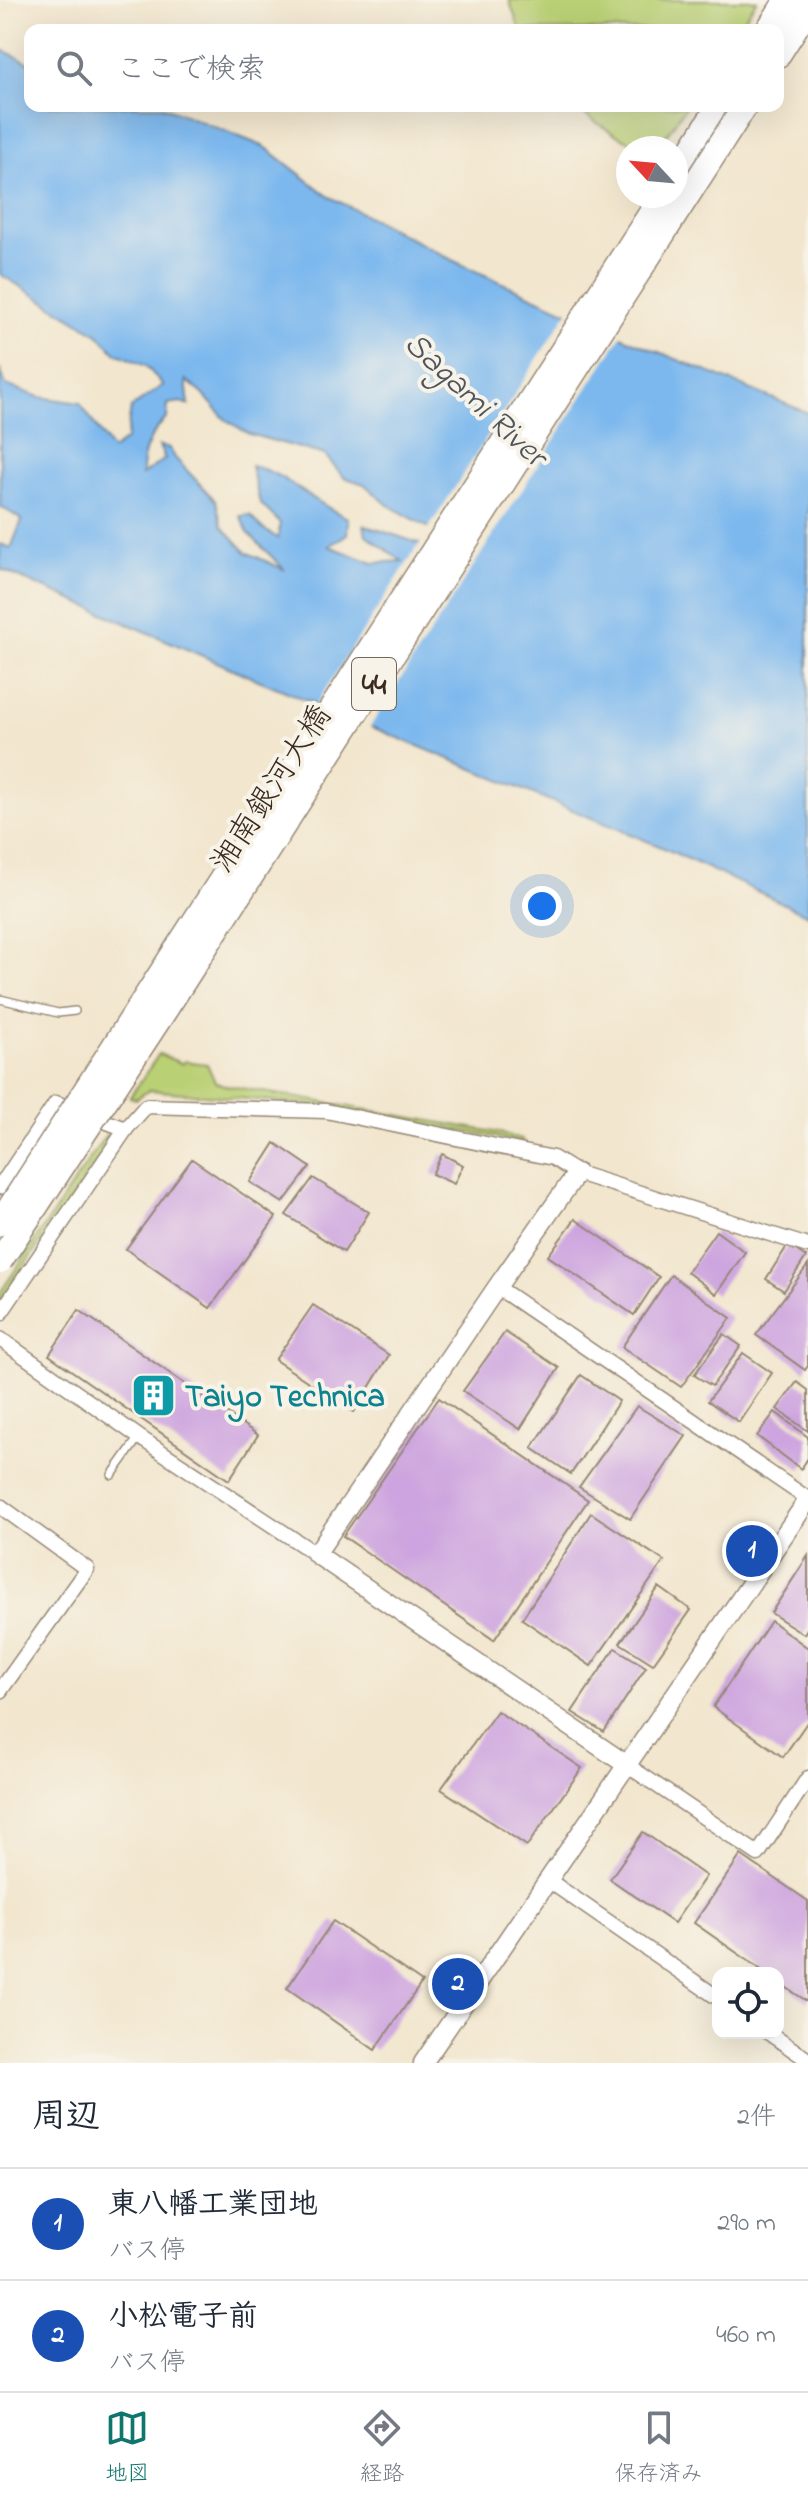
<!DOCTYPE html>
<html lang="ja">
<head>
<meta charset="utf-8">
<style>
  body { margin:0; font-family:"Indie Flower","Klee One",sans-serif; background:#f6f6f7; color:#1f2937 }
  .controls { position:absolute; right:24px; bottom:24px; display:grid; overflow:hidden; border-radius:16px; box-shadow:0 8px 32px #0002 }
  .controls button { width:72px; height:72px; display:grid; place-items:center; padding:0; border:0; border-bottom:2px solid #e0e1e3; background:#fff; color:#1f2937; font:40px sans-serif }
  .compass { position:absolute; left:616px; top:136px; width:72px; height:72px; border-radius:50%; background:#fff; box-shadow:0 8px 32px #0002; rotate:296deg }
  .you { position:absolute; left:542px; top:906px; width:28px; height:28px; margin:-20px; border:6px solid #fff; border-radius:50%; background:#1a73e8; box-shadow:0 0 0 12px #1a73e833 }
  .badge { display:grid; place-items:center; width:52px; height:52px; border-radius:50%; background:#0f766e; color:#fff; font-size:26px; font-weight:700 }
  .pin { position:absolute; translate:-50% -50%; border:4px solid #fff; box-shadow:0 2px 8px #0006 }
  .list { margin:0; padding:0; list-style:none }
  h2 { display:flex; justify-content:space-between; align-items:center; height:104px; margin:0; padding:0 32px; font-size:34px }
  h2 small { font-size:26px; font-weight:400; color:#747a83 }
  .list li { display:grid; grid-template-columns:52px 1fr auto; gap:24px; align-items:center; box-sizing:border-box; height:112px; padding:0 32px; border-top:2px solid #e0e1e3 }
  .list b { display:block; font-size:30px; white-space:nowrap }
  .list p { margin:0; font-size:26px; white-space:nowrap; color:#747a83 }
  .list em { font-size:26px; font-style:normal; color:#747a83 }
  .icon { flex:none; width:44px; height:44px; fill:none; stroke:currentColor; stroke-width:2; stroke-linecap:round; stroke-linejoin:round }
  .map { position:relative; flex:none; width:808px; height:2063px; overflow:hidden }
  .search { position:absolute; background:#fff; box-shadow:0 8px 32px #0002; left:24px; right:24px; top:24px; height:88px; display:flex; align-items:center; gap:20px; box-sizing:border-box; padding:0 28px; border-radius:16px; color:#747a83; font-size:30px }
  .sheet { height:328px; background:#fff }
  nav { display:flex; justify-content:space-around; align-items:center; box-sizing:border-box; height:112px; border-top:2px solid #e0e1e3; background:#fff; font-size:22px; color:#747a83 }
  nav a { display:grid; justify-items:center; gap:4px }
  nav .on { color:#0f766e }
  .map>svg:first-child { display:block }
  .green { fill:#bad074; stroke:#7a7d49; stroke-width:2 }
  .water { fill:#7cb8ee; stroke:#5c7186; stroke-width:2; fill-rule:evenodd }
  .pier { fill:#f2e6ce }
  .building { fill:#cda4df }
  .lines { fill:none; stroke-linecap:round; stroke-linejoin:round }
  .service-casing { stroke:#968876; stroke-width:10 }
  .minor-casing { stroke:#968876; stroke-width:17 }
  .tertiary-casing { stroke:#968876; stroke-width:21 }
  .primary-casing { stroke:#968876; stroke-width:27 }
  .service { stroke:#fff; stroke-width:7 }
  .minor { stroke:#fff; stroke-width:14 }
  .tertiary { stroke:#fff; stroke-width:18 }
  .primary { stroke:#fff; stroke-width:24 }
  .primary-bridge-casing { stroke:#968876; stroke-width:27; stroke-linecap:butt }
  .primary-bridge { stroke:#fff; stroke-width:24 }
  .labels { text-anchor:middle; stroke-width:8; stroke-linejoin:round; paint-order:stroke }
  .shield { fill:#f7f3e8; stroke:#73665b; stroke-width:2 }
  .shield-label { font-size:30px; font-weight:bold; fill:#3b2a1e }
  .street-label { font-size:32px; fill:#3b2a1e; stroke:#f7f3e8 }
  .culture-label { font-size:32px; font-weight:bold; fill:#0d838f; stroke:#f7f3e8; text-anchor:start }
  .water-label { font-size:34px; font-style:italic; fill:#4e555c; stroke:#f7f3e8 }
</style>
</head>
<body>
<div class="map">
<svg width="808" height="2063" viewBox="0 0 808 2063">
  <rect width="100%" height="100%" fill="#f7f3e8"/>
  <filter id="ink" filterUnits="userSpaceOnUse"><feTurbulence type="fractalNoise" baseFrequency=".0125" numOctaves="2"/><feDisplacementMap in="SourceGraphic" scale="16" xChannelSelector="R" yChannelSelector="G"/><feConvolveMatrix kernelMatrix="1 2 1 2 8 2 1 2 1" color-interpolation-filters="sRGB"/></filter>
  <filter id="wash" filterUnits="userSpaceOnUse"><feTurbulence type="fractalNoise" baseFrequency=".006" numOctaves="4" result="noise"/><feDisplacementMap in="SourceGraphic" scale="32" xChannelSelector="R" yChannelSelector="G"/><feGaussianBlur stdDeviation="1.8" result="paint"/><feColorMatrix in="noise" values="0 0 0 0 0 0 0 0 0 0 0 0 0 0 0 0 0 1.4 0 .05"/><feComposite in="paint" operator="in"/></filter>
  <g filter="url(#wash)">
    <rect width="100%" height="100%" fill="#f2e6ce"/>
    <g class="green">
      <polygon points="509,0 757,0 737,30 520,30"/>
      <path d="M 572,106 L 686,106 L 658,148 C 628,148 597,122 572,106 Z"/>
      <polygon points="159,1054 183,1064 184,1061 207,1064 215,1082 224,1085 500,1133 523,1140 522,1144 496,1137 303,1104 149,1090 136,1099 130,1097"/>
      <polygon points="106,1135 109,1143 0,1301 0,1293"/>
    </g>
    <path class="water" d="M 0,49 L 30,63 L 30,106 L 162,106 L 265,147 L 328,196 L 456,262 L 632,341 L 808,413 L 808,915 L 664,848 L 261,681 L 0,569 L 0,544 L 11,548 L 22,520 L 0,506 L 0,369 L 6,385 L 39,397 L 80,403 L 112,450 L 126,440 L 131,408 L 163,385 L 146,366 L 116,353 L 98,334 L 0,274 ZM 186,380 L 203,394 L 225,419 L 249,434 L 325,455 L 343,477 L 364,484 L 388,505 L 458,544 L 442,551 L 364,525 L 366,535 L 402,561 L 373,563 L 329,546 L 347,534 L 348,518 C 315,505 284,471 251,466 L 260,503 L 280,523 L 278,538 L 263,529 L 250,515 L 240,516 L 249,534 L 285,570 L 246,552 L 222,526 L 216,501 L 176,459 L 169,448 L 159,446 L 165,459 L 142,475 C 141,453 151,432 167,418 L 168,404 L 181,402 L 189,405 Z"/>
    <polygon class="pier" points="570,308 623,333 368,730 314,707 422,540 442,547 450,544 427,531"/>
    <g id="blocks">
      <g class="building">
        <polygon points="275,1143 310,1167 283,1203 250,1182"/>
        <polygon points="442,1154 463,1165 454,1184 432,1174"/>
        <polygon points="192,1159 276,1217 210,1308 126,1249"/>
        <polygon points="313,1178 369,1212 344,1252 286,1215"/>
        <polygon points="575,1219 659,1277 634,1315 548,1256"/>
        <polygon points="716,1231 745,1252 716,1294 687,1272"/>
        <polygon points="788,1245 806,1257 784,1291 766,1279"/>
        <polygon points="808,1265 808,1366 805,1370 756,1335"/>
        <polygon points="671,1275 731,1318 681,1387 622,1347"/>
        <polygon points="313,1305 389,1355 354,1412 275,1360"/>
        <polygon points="79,1310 258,1435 229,1480 49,1355"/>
        <polygon points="505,1332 559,1368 520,1429 463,1391"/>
        <polygon points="724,1334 741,1346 712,1386 694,1375"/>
        <polygon points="743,1353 772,1373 739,1422 708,1401"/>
        <polygon points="581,1375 619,1401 571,1474 532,1448"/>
        <polygon points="797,1382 808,1390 808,1431 777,1409"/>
        <polygon points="439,1398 588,1500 494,1640 343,1536"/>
        <polygon points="637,1406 686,1436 630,1519 579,1487"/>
        <polygon points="775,1412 808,1437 808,1458 801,1469 757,1436"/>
        <polygon points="591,1513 664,1561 591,1666 522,1619"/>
        <polygon points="808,1556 808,1627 804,1634 771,1613"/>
        <polygon points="659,1587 691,1610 653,1664 620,1643"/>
        <polygon points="771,1621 808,1648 808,1721 783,1757 713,1707"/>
        <polygon points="615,1648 646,1667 604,1732 572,1712"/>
        <polygon points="497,1711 582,1768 527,1846 441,1789"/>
        <polygon points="643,1832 706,1876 674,1923 610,1879"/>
        <polygon points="741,1855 808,1901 808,2002 778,1982 778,1973 766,1973 694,1923"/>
        <polygon points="333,1921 422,1982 375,2050 287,1988"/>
      </g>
    </g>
  </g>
  <g filter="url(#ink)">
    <use href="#blocks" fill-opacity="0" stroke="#968876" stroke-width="2"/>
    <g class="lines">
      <defs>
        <g id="service">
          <polyline points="0,999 58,1013 75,1011"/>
          <polyline points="112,1475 139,1437"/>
        </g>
        <g id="minor">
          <polyline points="0,1187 56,1103 126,1129"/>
          <polyline points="497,1287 808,1499"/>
          <polyline points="0,1314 126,1129 146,1106 326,1111 553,1158 577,1173 808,1246"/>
          <polyline points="0,1339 139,1437 316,1554"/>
          <polyline points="0,1506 87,1569 0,1691"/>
          <polyline points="627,1765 758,1854 808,1778"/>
          <polyline points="548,1880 718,1998"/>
          <polyline points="769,2033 808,2060"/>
        </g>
        <g id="tertiary">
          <polyline points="577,1173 497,1287 316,1554 627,1765"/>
          <polyline points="423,2063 808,1500"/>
        </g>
        <g id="primary">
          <polyline points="768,30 787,0"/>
          <polyline points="778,55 808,8"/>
          <polyline points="676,174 719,106"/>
        </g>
      </defs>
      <use href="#service" class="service-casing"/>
      <use href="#minor" class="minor-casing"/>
      <use href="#tertiary" class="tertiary-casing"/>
      <use href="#primary" class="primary-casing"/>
      <use href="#service" class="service"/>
      <use href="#minor" class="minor"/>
      <use href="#tertiary" class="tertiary"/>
      <use href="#primary" class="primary"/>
      <defs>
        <g id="primary-bridge">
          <polyline points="0,1223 662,196"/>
          <polyline points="0,1261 167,1007 745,106"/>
        </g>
      </defs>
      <use href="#primary-bridge" class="primary-bridge-casing"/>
      <use href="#primary-bridge" class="primary-bridge"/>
    </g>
  </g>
  <defs>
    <symbol id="building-square" viewBox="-11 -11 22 22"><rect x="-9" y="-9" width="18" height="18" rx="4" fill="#0f9aa8" stroke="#f7f3e8"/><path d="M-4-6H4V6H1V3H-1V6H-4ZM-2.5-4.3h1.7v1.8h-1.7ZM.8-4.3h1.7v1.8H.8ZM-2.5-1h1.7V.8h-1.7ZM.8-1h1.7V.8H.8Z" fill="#fff"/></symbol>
  </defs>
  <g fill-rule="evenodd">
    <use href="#building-square" x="128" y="1370" width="51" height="51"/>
  </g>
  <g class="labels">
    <rect class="shield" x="352" y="658" width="44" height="52" rx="6"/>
    <g class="shield-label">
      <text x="374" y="694">44</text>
    </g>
    <g class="street-label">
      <text transform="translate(270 788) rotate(-57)" y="11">湘南銀河大橋</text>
    </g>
    <g class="culture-label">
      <text x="185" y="1406">Taiyo Technica</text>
    </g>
    <g class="water-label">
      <text transform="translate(477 398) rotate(43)" y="12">Sagami River</text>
    </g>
  </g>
</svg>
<div class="controls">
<button><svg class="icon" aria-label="locate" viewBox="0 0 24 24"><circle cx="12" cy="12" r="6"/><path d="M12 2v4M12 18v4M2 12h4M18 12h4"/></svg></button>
</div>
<svg class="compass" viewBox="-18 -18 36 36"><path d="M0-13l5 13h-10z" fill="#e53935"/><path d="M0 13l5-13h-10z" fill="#747a83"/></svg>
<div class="you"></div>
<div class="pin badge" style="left:752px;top:1551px;background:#1a4fb4">1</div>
<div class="pin badge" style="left:458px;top:1984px;background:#1a4fb4">2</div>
<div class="search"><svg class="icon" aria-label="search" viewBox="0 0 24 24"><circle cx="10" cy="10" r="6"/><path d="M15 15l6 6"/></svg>ここで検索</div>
</div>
<section class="sheet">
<h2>周辺<small>2件</small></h2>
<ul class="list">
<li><span class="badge" style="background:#1a4fb4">1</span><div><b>東八幡工業団地</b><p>バス停</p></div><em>290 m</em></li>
<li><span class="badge" style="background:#1a4fb4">2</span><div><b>小松電子前</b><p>バス停</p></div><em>460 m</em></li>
</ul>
</section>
<nav>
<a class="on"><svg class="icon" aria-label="map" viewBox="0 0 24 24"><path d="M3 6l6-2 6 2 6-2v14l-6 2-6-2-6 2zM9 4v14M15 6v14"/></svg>地図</a>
<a><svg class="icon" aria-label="directions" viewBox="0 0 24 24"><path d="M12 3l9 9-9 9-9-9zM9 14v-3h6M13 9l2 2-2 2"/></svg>経路</a>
<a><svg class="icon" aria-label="saved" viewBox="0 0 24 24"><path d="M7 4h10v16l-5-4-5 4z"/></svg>保存済み</a>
</nav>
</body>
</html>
